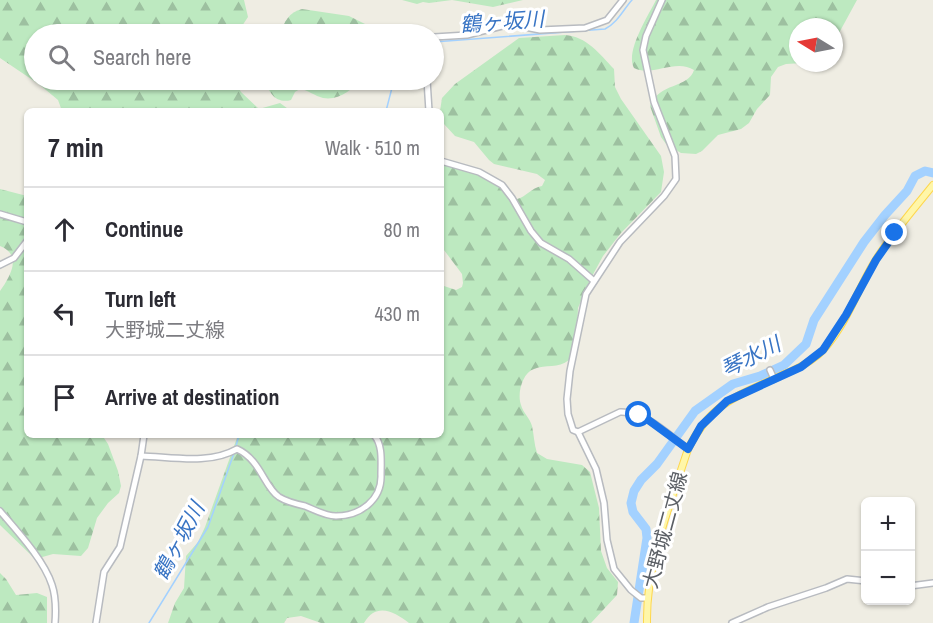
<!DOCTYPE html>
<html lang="en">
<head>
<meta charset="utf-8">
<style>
  body { margin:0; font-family:"Archivo Narrow","Noto Sans JP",sans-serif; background:#f7f7f7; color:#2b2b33 }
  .controls { position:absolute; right:18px; bottom:18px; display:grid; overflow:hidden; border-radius:9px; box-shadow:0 2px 4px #0004 }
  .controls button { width:54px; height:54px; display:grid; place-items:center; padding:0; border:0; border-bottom:2px solid #e1e1e2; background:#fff; color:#2b2b33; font:30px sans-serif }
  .compass { position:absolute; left:789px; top:18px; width:54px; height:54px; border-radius:50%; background:#fff; box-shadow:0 2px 4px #0004; rotate:280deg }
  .stop { position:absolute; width:18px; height:18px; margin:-14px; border:4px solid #1a73e8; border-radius:50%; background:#fff }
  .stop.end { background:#1a73e8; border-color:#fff; box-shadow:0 2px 6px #0008 }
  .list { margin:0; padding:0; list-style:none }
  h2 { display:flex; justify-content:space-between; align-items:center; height:78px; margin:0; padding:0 24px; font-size:26px }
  h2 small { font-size:20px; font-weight:400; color:#7c7c81 }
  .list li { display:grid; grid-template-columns:39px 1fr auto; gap:18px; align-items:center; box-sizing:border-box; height:84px; padding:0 24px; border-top:2px solid #e1e1e2 }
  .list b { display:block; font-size:22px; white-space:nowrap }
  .list p { margin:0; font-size:20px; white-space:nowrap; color:#7c7c81 }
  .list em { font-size:20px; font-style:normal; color:#7c7c81 }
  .icon { flex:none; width:33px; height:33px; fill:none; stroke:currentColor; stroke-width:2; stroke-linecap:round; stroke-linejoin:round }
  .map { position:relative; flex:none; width:933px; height:623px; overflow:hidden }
  .search { position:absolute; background:#fff; box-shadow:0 2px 4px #0004; left:24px; top:24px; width:420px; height:66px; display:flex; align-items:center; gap:15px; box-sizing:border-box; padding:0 21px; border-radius:33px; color:#7c7c81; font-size:22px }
  .panel { position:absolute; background:#fff; box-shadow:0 2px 4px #0004; left:24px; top:108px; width:420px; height:330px; border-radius:9px }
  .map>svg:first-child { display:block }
  .forest { fill:url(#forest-firs) }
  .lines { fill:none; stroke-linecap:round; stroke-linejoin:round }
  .stream { stroke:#a3d1ff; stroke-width:1.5 }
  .river { stroke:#a3d1ff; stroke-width:9 }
  .minor-casing { stroke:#b8bbc0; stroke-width:8 }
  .major-casing { stroke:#fed74d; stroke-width:8 }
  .minor { stroke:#fff; stroke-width:5 }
  .major { stroke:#fff6a8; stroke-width:6 }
  .route { stroke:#1a73e8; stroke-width:8 }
  .labels { text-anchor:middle; stroke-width:6; stroke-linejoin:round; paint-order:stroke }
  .street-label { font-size:20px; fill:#5b5f65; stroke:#fff }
  .water-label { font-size:21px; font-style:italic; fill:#3874c4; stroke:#fff }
</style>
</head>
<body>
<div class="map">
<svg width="933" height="623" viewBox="0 0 933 623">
  <defs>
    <pattern id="forest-firs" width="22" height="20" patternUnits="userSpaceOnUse" patternTransform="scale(1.5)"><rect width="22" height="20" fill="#bde9c0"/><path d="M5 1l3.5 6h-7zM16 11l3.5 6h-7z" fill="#9dc0a0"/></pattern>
  </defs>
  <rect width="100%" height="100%" fill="#efede3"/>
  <g class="forest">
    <polygon points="0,0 244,0 248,17 242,26 230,28 220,34 34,34 34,80 234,80 241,92 259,109 280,103 291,111 62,111 58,100 40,85 0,58"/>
    <polygon points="402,0 523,0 493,7 452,0 429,3 423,2 417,4"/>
    <path d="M 656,0 L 857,0 L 839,33 L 834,52 L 834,27 L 798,27 L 798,63 L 804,63 L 786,64 L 778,67 L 771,77 L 770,95 L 757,109 L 749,123 L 741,129 L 718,135 L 702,151 L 696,154 L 681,153 L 666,144 L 661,137 L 650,106 C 658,83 689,88 694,70 C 676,58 652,77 634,68 C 625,52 648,16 656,0 Z"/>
    <path d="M 302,9 L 349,16 L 367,25 L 377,34 L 280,34 C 284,22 289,12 302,9 Z"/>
    <path d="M 565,35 C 586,36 600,54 614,69 L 615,87 L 621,99 L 661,156 L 664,172 L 661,192 L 621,233 L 603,256 L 590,280 L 578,308 L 577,330 L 569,360 C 558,369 546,364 534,369 C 522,373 517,394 521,405 C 523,413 530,418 532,426 C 534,435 534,444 537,453 L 547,459 L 582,465 L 590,472 L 599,508 L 601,551 L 607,568 L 618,582 L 617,595 L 591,623 L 409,623 C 394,611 376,602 364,623 L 321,623 L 301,616 L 287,618 L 284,623 L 168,623 L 175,603 L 184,588 L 186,556 L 198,542 L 205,527 L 238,435 L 441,435 L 441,285 L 456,290 L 462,287 L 463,283 L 462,274 L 441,246 L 441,165 L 446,164 C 464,169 484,173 498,186 C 504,191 508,201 517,199 C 526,197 531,188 542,186 L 545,180 L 537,174 L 494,164 L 489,160 L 474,142 L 455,136 L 444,124 L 440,111 L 442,98 L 455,84 L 519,38 Z"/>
    <path d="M 267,80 L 362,80 C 352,89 339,101 323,98 C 315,96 308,90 300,89 L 295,92 L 291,100 C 277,104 267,93 267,80 Z"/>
    <path d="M 0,189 L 27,196 L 27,435 L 102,435 L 108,444 L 118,471 L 121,486 L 119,493 L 108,503 L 97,518 L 88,548 L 81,556 L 53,554 L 39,558 L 33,557 L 0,525 L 0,291 C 10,277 23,255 0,246 Z"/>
    <polygon points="0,573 6,579 16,595 37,593 47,597 47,623 0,623"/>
  </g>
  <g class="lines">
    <g class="stream">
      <path d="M 434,42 L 605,29 C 618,22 623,10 632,0"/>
      <polyline points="386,111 394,80"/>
      <polyline points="236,446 239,435"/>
      <polyline points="149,623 208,527 234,453"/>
    </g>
    <polyline class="river" points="634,623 647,538 646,529 633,512 631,503 634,491 641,480 657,464 695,411 733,384 760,376 784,365 806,344 814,320 864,242 885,215 907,191 915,176 925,171 933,173"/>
    <defs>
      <g id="minor">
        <polyline points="434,37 467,35 510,24 540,30 585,28 607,20 623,0"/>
        <polyline points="427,80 429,111"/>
        <polyline points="441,161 479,172 502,185 512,198 531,231 541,243 569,259 594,281"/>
        <polyline points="0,214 27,222"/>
        <polyline points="0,265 14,258 27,241"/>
        <polyline points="770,370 774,379"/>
        <path d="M 578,432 L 620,412 C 646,411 668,435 688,449"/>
        <path d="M 141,456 C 172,457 209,465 237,449 C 261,460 264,487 279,497 C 287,502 296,504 305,506 C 315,510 325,516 336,516 C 360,516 382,500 381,475 C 381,462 383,445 374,435"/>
        <path d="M 0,511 C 17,531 44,560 52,585 C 56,597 56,610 55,623"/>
        <polyline points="910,586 933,583"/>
        <polyline points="647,598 641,598 631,590 614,569 607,540 604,503 596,469 578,432 573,430 568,414 567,399 570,371 586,294 620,242 664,196 676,179 675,156 654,102 643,50 646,36 662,0"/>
        <polyline points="96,623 104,572 120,547 141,456 144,435"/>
        <polyline points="732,623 768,607 826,588 847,579 866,581"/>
      </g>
      <path id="major" d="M 647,623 C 646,563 670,505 688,449 C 711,402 738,396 782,375 C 795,370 807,364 818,355 C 843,333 857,290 875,261 C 892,234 913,210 933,185"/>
    </defs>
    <use href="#minor" class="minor-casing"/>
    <use href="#major" class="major-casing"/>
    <use href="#minor" class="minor"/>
    <use href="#major" class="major"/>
  </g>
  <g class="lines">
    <polyline class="route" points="639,415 647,419 688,449 701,426 727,401 801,367 823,350 846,315 876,260 895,233"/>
  </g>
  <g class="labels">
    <g class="street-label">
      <text transform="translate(665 530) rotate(-75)" y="7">大野城二丈線</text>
    </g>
    <g class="water-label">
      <text transform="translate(502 22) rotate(-4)" y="7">鶴ヶ坂川</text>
      <text transform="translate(751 357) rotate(-27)" y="7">琴水川</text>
      <text transform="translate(179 541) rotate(-62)" y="7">鶴ヶ坂川</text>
    </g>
  </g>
</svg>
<div class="controls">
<button>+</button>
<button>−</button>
</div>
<svg class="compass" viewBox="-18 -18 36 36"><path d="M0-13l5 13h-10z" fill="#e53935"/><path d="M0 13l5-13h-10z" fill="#7c7c81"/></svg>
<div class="stop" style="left:639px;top:415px"></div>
<div class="stop end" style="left:895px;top:233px"></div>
<div class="search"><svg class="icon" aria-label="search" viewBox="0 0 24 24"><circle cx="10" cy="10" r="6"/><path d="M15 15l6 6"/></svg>Search here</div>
<section class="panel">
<h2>7 min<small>Walk · 510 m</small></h2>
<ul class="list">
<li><svg class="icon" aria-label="ahead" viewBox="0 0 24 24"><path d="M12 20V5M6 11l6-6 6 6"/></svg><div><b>Continue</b></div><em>80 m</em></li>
<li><svg class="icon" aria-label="left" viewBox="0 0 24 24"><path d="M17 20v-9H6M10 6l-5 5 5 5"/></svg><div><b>Turn left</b><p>大野城二丈線</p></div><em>430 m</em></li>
<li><svg class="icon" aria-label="arrive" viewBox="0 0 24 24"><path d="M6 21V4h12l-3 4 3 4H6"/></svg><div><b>Arrive at destination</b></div></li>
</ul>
</section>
</div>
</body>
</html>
